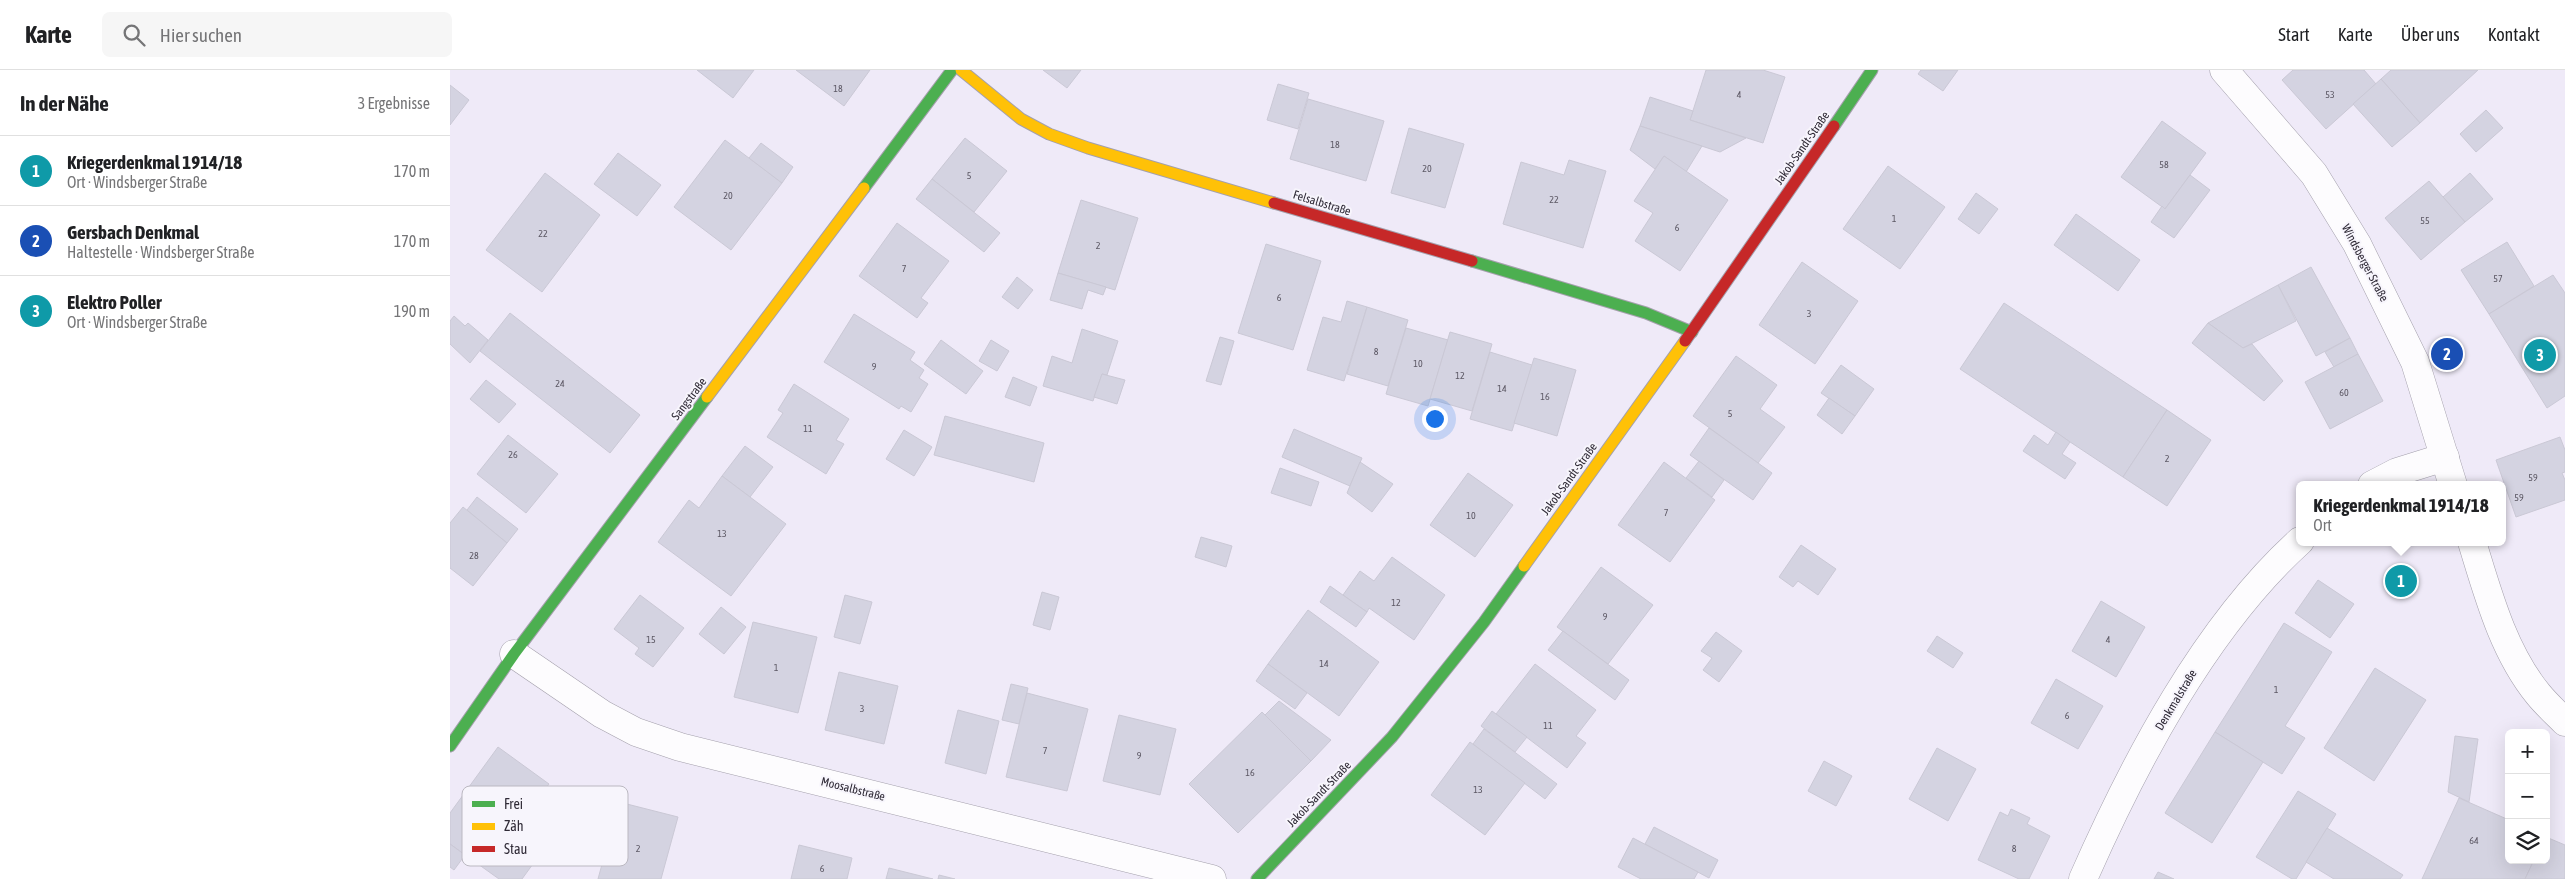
<!DOCTYPE html>
<html lang="de">
<head>
<meta charset="utf-8">
<style>
  body { margin:0; font-family:"Asap Condensed",sans-serif; background:#f6f6f6; color:#202124 }
  .controls { position:absolute; right:15px; bottom:15px; display:grid; overflow:hidden; border-radius:8px; box-shadow:0 5px 20px #0002 }
  .controls button { width:45px; height:45px; display:grid; place-items:center; padding:0; border:0; border-bottom:1px solid #e0e0e0; background:#fff; color:#202124; font:25px sans-serif }
  .you { position:absolute; left:984px; top:348px; width:18px; height:18px; margin:-12px; border:4px solid #fff; border-radius:50%; background:#1a73e8; box-shadow:0 0 0 8px #1a73e833 }
  .badge { display:grid; place-items:center; width:32px; height:32px; border-radius:50%; background:#7c3aed; color:#fff; font-size:16px; font-weight:700 }
  .pin { position:absolute; translate:-50% -50%; border:2px solid #fff; box-shadow:0 1px 5px #0006 }
  .popup { position:absolute; left:1846px; top:411px; width:210px; height:65px; box-sizing:border-box; display:grid; place-content:center; border-radius:8px; background:#fff; filter:drop-shadow(0 1px 4px #0005); font-size:16px; white-space:nowrap; color:#757577 }
  .popup b { font-size:19px; color:#202124 }
  .popup::after { content:''; position:absolute; left:50%; top:100%; margin-left:-10px; border:10px solid transparent; border-top-color:#fff }
  .list { margin:0; padding:0; list-style:none }
  h2 { display:flex; justify-content:space-between; align-items:center; height:65px; margin:0; padding:0 20px; font-size:21px }
  h2 small { font-size:16px; font-weight:400; color:#757577 }
  .list li { display:grid; grid-template-columns:32px 1fr auto; gap:15px; align-items:center; box-sizing:border-box; height:70px; padding:0 20px; border-top:1px solid #e0e0e0 }
  .list b { display:block; font-size:19px; white-space:nowrap }
  .list p { margin:0; font-size:16px; white-space:nowrap; color:#757577 }
  .list em { font-size:16px; font-style:normal; color:#757577 }
  .icon { flex:none; width:28px; height:28px; fill:none; stroke:currentColor; stroke-width:2; stroke-linecap:round; stroke-linejoin:round }
  .map { position:relative; flex:none; width:2115px; height:809px; overflow:hidden }
  header { display:flex; align-items:center; gap:30px; box-sizing:border-box; height:70px; padding:0 25px; background:#fff; border-bottom:1px solid #e0e0e0 }
  header strong { font-size:24px }
  nav { display:flex; gap:28px; margin-inline-start:auto; font-size:18px }
  .search { width:350px; height:45px; background:#f6f6f6; display:flex; align-items:center; gap:12px; box-sizing:border-box; padding:0 18px; border-radius:8px; color:#757577; font-size:19px }
  main { display:flex }
  aside { flex:1; background:#fff }
  .map>svg:first-child { display:block }
  .building { fill:#d4d3e1; stroke:#cac8d5 }
  .lines { fill:none; stroke-linecap:round; stroke-linejoin:round }
  .street-casing { stroke:#a4a0ac; stroke-width:29 }
  .fast-casing { stroke:#a4a0ac; stroke-width:13 }
  .slow-casing { stroke:#a4a0ac; stroke-width:13 }
  .jam-casing { stroke:#a4a0ac; stroke-width:13 }
  .street { stroke:#fdfcfe; stroke-width:28 }
  .fast { stroke:#4caf50; stroke-width:11 }
  .slow { stroke:#ffc107; stroke-width:11 }
  .jam { stroke:#c62828; stroke-width:11 }
  .labels { text-anchor:middle; stroke-width:4; stroke-linejoin:round; paint-order:stroke }
  .number-label { font-size:10px; fill:#5c5864 }
  .street-label { font-size:12px; fill:#2f2a36; stroke:#f7f5fc }
  .key { fill:#f7f5fc; stroke:#bbb8c1; stroke-width:1 }
  .key-label { font-size:14px; fill:#2f2a36 }
</style>
</head>
<body>
<header>
<strong>Karte</strong>
<div class="search"><svg class="icon" aria-label="search" viewBox="0 0 24 24"><circle cx="10" cy="10" r="6"/><path d="M15 15l6 6"/></svg>Hier suchen</div>
<nav><a>Start</a><a>Karte</a><a>Über uns</a><a>Kontakt</a></nav>
</header>
<main>
<aside>
<h2>In der Nähe<small>3 Ergebnisse</small></h2>
<ul class="list">
<li><span class="badge" style="background:#0f9aa8">1</span><div><b>Kriegerdenkmal 1914/18</b><p>Ort · Windsberger Straße</p></div><em>170 m</em></li>
<li><span class="badge" style="background:#1a4fb4">2</span><div><b>Gersbach Denkmal</b><p>Haltestelle · Windsberger Straße</p></div><em>170 m</em></li>
<li><span class="badge" style="background:#0f9aa8">3</span><div><b>Elektro Poller</b><p>Ort · Windsberger Straße</p></div><em>190 m</em></li>
</ul>
</aside>
<div class="map">
<svg width="2115" height="809" viewBox="0 0 2115 809">
  <rect width="100%" height="100%" fill="#efeaf8"/>
  <g class="building">
    <polygon points="247,0 304,0 283,28"/>
    <polygon points="346,0 420,0 394,36"/>
    <polygon points="593,0 631,0 617,18"/>
    <polygon points="1256,0 1313,0 1335,7 1313,73 1240,50"/>
    <polygon points="1471,0 1508,0 1493,21 1468,4"/>
    <polygon points="1843,0 1914,0 1926,14 1876,59 1832,10"/>
    <polygon points="1941,0 2028,0 1970,53 1931,9"/>
    <polygon points="1931,9 1970,53 1942,77 1903,34"/>
    <polygon points="828,14 859,23 848,59 817,50"/>
    <polygon points="0,15 19,30 0,55"/>
    <polygon points="1200,27 1243,41 1240,50 1296,68 1270,82 1190,56"/>
    <polygon points="858,29 934,51 916,111 840,89"/>
    <polygon points="2036,40 2053,58 2026,82 2010,64"/>
    <polygon points="1712,51 1756,83 1715,139 1671,107"/>
    <polygon points="1190,56 1252,76 1236,102 1214,86 1205,99 1180,80"/>
    <polygon points="959,58 1014,74 995,138 941,123"/>
    <polygon points="515,68 557,101 524,142 482,109"/>
    <polygon points="275,70 332,113 281,180 224,137"/>
    <polygon points="311,73 343,97 332,113 299,88"/>
    <polygon points="168,83 211,115 187,146 144,114"/>
    <polygon points="1214,86 1278,130 1230,201 1185,171 1203,143 1184,131"/>
    <polygon points="1119,90 1156,101 1133,178 1053,154 1071,92 1114,105"/>
    <polygon points="1438,96 1495,137 1450,199 1393,159"/>
    <polygon points="95,103 150,145 92,222 36,180"/>
    <polygon points="2020,103 2043,129 2015,152 1993,127"/>
    <polygon points="1740,105 1760,120 1724,168 1701,152 1712,136 1715,139"/>
    <polygon points="482,109 550,163 534,182 466,129"/>
    <polygon points="1979,111 2015,152 1971,190 1935,148"/>
    <polygon points="1526,123 1548,139 1529,164 1508,149"/>
    <polygon points="631,130 688,148 665,220 608,203"/>
    <polygon points="1626,144 1690,190 1668,221 1604,175"/>
    <polygon points="447,153 499,191 471,228 478,233 467,248 409,206"/>
    <polygon points="2057,172 2084,216 2039,244 2011,200"/>
    <polygon points="816,174 871,191 843,280 788,263"/>
    <polygon points="1352,192 1408,231 1365,294 1309,255"/>
    <polygon points="1861,197 1900,268 1866,286 1828,215"/>
    <polygon points="608,203 656,217 653,225 638,220 632,239 600,230"/>
    <polygon points="2103,205 2115,223 2115,326 2097,338 2039,244"/>
    <polygon points="567,207 583,220 568,239 552,227"/>
    <polygon points="1828,215 1846,251 1793,278 1758,253"/>
    <polygon points="897,231 917,237 894,311 857,300 873,247 891,252"/>
    <polygon points="1554,233 1717,340 1673,407 1510,299"/>
    <polygon points="917,237 958,250 938,316 897,304"/>
    <polygon points="60,243 190,345 160,383 30,281"/>
    <polygon points="404,244 465,282 460,290 474,300 469,308 478,314 461,342 451,336 449,339 374,292"/>
    <polygon points="4,246 15,256 18,253 38,270 20,293 0,274 0,251"/>
    <polygon points="1758,253 1793,278 1802,274 1833,311 1814,331 1742,273"/>
    <polygon points="956,258 998,270 978,336 936,324"/>
    <polygon points="632,259 668,271 657,305 652,304 643,331 593,316 602,286 622,293"/>
    <polygon points="1000,262 1042,274 1022,341 980,329"/>
    <polygon points="770,267 784,271 771,315 756,311"/>
    <polygon points="1900,268 1908,284 1884,297 1875,282"/>
    <polygon points="491,270 533,301 516,324 474,294"/>
    <polygon points="541,270 559,281 547,301 529,291"/>
    <polygon points="1040,282 1082,295 1062,361 1020,349"/>
    <polygon points="1908,284 1933,331 1880,359 1855,312"/>
    <polygon points="1286,286 1327,315 1310,339 1335,357 1308,393 1243,346"/>
    <polygon points="1084,288 1126,300 1107,366 1064,353"/>
    <polygon points="1391,295 1424,319 1405,346 1371,323"/>
    <polygon points="652,304 675,310 667,334 644,327"/>
    <polygon points="563,307 587,317 580,336 555,327"/>
    <polygon points="36,310 66,334 49,353 20,329"/>
    <polygon points="344,314 399,349 386,370 394,374 376,404 317,367 333,343 328,340"/>
    <polygon points="1379,328 1405,346 1392,364 1367,345"/>
    <polygon points="1717,340 1761,370 1717,436 1673,407"/>
    <polygon points="495,346 594,373 584,412 484,385"/>
    <polygon points="1259,358 1322,403 1303,430 1240,385"/>
    <polygon points="844,359 912,388 900,416 832,387"/>
    <polygon points="454,360 482,377 464,406 436,389"/>
    <polygon points="1606,362 1620,372 1612,384 1626,393 1615,409 1573,381 1584,365 1598,375"/>
    <polygon points="58,365 108,404 76,443 27,404"/>
    <polygon points="2110,367 2115,380 2115,402 2112,403 2115,410 2115,430 2066,447 2046,390"/>
    <polygon points="295,376 323,397 300,427 272,406"/>
    <polygon points="1249,391 1274,410 1262,427 1236,408"/>
    <polygon points="910,392 943,414 922,442 897,423"/>
    <polygon points="1214,392 1265,430 1220,492 1168,455"/>
    <polygon points="830,398 869,412 861,436 821,423"/>
    <polygon points="1018,403 1063,435 1025,487 980,455"/>
    <polygon points="272,406 336,454 281,526 208,472 239,430 249,438"/>
    <polygon points="27,427 68,459 57,473 17,440"/>
    <polygon points="13,437 57,473 23,516 0,498 0,453"/>
    <polygon points="751,467 782,476 776,497 745,487"/>
    <polygon points="1351,475 1386,499 1368,525 1348,511 1343,517 1329,507"/>
    <polygon points="942,487 995,525 964,570 919,538 917,542 893,525 910,501 924,511"/>
    <polygon points="1151,497 1203,535 1158,594 1107,557"/>
    <polygon points="1868,510 1904,534 1880,568 1845,543"/>
    <polygon points="880,516 917,542 906,557 870,532"/>
    <polygon points="592,522 609,527 600,560 583,555"/>
    <polygon points="190,525 234,558 203,597 185,584 189,578 164,559"/>
    <polygon points="395,525 422,532 410,574 384,567"/>
    <polygon points="1651,531 1695,557 1666,607 1622,581"/>
    <polygon points="271,537 296,557 274,584 249,564"/>
    <polygon points="858,540 929,592 889,646 818,594"/>
    <polygon points="303,552 367,567 348,643 284,627"/>
    <polygon points="1834,553 1882,582 1835,656 1855,668 1832,704 1765,662"/>
    <polygon points="1113,561 1179,610 1165,630 1098,580"/>
    <polygon points="1266,562 1292,581 1269,612 1253,600 1262,588 1251,581"/>
    <polygon points="1487,566 1513,583 1503,598 1477,581"/>
    <polygon points="818,594 857,623 845,639 806,611"/>
    <polygon points="1085,594 1146,640 1126,666 1136,673 1117,698 1046,644"/>
    <polygon points="1925,598 1976,630 1924,711 1874,678"/>
    <polygon points="389,602 448,616 434,674 375,660"/>
    <polygon points="1606,609 1653,636 1628,679 1581,653"/>
    <polygon points="561,614 578,618 569,654 552,650"/>
    <polygon points="577,623 638,639 617,721 556,707"/>
    <polygon points="829,631 881,670 861,691 815,645"/>
    <polygon points="508,640 549,651 536,704 495,693"/>
    <polygon points="1042,641 1077,667 1065,682 1031,656"/>
    <polygon points="812,642 861,691 788,763 739,714"/>
    <polygon points="669,645 726,659 710,725 653,711"/>
    <polygon points="1034,659 1107,714 1095,729 1023,674"/>
    <polygon points="1765,662 1813,692 1762,773 1715,743"/>
    <polygon points="2005,666 2028,669 2019,732 1998,722"/>
    <polygon points="1020,672 1075,713 1035,765 981,725"/>
    <polygon points="48,677 99,714 60,767 88,787 72,809 49,809 0,774 0,743"/>
    <polygon points="1487,678 1526,699 1498,751 1459,729"/>
    <polygon points="1374,691 1402,706 1386,736 1358,721"/>
    <polygon points="1848,721 1886,744 1846,809 1842,809 1806,787"/>
    <polygon points="2009,728 2059,750 2059,790 2084,790 2075,809 1972,809"/>
    <polygon points="169,732 228,747 211,809 148,809"/>
    <polygon points="1561,739 1580,748 1577,754 1600,766 1579,809 1569,809 1528,790 1550,742 1558,746"/>
    <polygon points="1204,757 1268,790 1259,808 1195,774"/>
    <polygon points="1877,758 1953,805 1950,809 1884,809 1856,792"/>
    <polygon points="2096,767 2115,775 2115,809 2075,809 2084,790 2096,790"/>
    <polygon points="1183,768 1248,802 1244,809 1191,809 1168,797"/>
    <polygon points="0,774 15,785 4,800 0,797"/>
    <polygon points="349,775 402,788 397,809 341,809"/>
    <polygon points="439,798 483,809 436,809"/>
    <polygon points="1708,802 1724,809 1704,809"/>
    <polygon points="489,805 505,809 488,809"/>
  </g>
  <g class="lines">
    <defs>
      <g id="street">
        <polyline points="1774,0 1864,104 1907,174 1965,292 2003,415"/>
        <polyline points="1922,415 1947,402 1995,387"/>
        <path d="M 2022,472 C 2038,524 2053,581 2088,624 C 2096,634 2106,643 2115,652"/>
        <polyline points="64,584 152,644 186,662 230,677 762,809"/>
        <path d="M 1633,809 C 1684,693 1755,557 1850,471"/>
      </g>
      <g id="fast">
        <polyline points="1384,56 1422,0"/>
        <polyline points="414,118 502,0"/>
        <polyline points="1022,191 1196,243 1242,262"/>
        <polyline points="0,676 64,584 257,327"/>
        <polyline points="807,809 942,667 1034,552 1074,496"/>
      </g>
      <g id="slow">
        <polyline points="511,0 571,49 599,64 638,78 824,133"/>
        <polyline points="257,327 414,118"/>
        <polyline points="1074,496 1235,271"/>
      </g>
      <g id="jam">
        <polyline points="824,133 1022,191"/>
        <polyline points="1235,271 1384,56"/>
      </g>
    </defs>
    <use href="#street" class="street-casing"/>
    <use href="#fast" class="fast-casing"/>
    <use href="#slow" class="slow-casing"/>
    <use href="#jam" class="jam-casing"/>
    <use href="#street" class="street"/>
    <use href="#fast" class="fast"/>
    <use href="#slow" class="slow"/>
    <use href="#jam" class="jam"/>
  </g>
  <g class="labels">
    <g class="number-label">
      <text x="388" y="22">18</text>
      <text x="1289" y="28">4</text>
      <text x="1880" y="28">53</text>
      <text x="885" y="78">18</text>
      <text x="1714" y="98">58</text>
      <text x="977" y="102">20</text>
      <text x="519" y="109">5</text>
      <text x="278" y="129">20</text>
      <text x="1104" y="133">22</text>
      <text x="1444" y="152">1</text>
      <text x="1975" y="154">55</text>
      <text x="1227" y="161">6</text>
      <text x="93" y="167">22</text>
      <text x="648" y="179">2</text>
      <text x="454" y="202">7</text>
      <text x="2048" y="212">57</text>
      <text x="829" y="231">6</text>
      <text x="1359" y="247">3</text>
      <text x="926" y="285">8</text>
      <text x="968" y="297">10</text>
      <text x="424" y="300">9</text>
      <text x="1010" y="309">12</text>
      <text x="110" y="317">24</text>
      <text x="1052" y="322">14</text>
      <text x="1894" y="326">60</text>
      <text x="1095" y="330">16</text>
      <text x="1280" y="347">5</text>
      <text x="358" y="362">11</text>
      <text x="63" y="388">26</text>
      <text x="1717" y="392">2</text>
      <text x="2083" y="411">59</text>
      <text x="2069" y="431">59</text>
      <text x="1216" y="446">7</text>
      <text x="1021" y="449">10</text>
      <text x="272" y="467">13</text>
      <text x="24" y="489">28</text>
      <text x="946" y="536">12</text>
      <text x="1155" y="550">9</text>
      <text x="201" y="573">15</text>
      <text x="1658" y="573">4</text>
      <text x="874" y="597">14</text>
      <text x="326" y="601">1</text>
      <text x="1826" y="623">1</text>
      <text x="412" y="642">3</text>
      <text x="1617" y="649">6</text>
      <text x="1098" y="659">11</text>
      <text x="595" y="684">7</text>
      <text x="689" y="689">9</text>
      <text x="800" y="706">16</text>
      <text x="1028" y="723">13</text>
      <text x="2024" y="774">64</text>
      <text x="188" y="782">2</text>
      <text x="1564" y="782">8</text>
      <text x="372" y="802">6</text>
    </g>
    <g class="street-label">
      <text transform="translate(1352 78) rotate(-55)" y="4">Jakob-Sandt-Straße</text>
      <text transform="translate(872 133) rotate(17)" y="4">Felsalbstraße</text>
      <text transform="translate(1915 193) rotate(62)" y="4">Windsberger Straße</text>
      <text transform="translate(239 329) rotate(-53)" y="4">Sangstraße</text>
      <text transform="translate(1119 409) rotate(-54)" y="4">Jakob-Sandt-Straße</text>
      <text transform="translate(1726 630) rotate(-59)" y="4">Denkmalstraße</text>
      <text transform="translate(403 719) rotate(14)" y="4">Moosalbstraße</text>
      <text transform="translate(869 724) rotate(-46)" y="4">Jakob-Sandt-Straße</text>
    </g>
  </g>
  <rect x="12" y="716" width="166" height="80" rx="8" class="key"/>
  <rect x="22" y="731" width="23" height="6" fill="#4caf50"/>
  <rect x="22" y="753" width="23" height="7" fill="#ffc107"/>
  <rect x="22" y="776" width="23" height="6" fill="#c62828"/>
  <g class="key-label">
    <text x="54" y="739">Frei</text>
    <text x="54" y="761">Zäh</text>
    <text x="54" y="784">Stau</text>
  </g>
</svg>
<div class="controls">
<button>+</button>
<button>−</button>
<button><svg class="icon" aria-label="layers" viewBox="0 0 24 24"><path d="M12 4l9 5-9 5-9-5zM3 14l9 5 9-5"/></svg></button>
</div>
<div class="you"></div>
<div class="pin badge" style="left:1951px;top:511px;background:#0f9aa8">1</div>
<div class="popup"><b>Kriegerdenkmal 1914/18</b>Ort</div>
<div class="pin badge" style="left:1997px;top:284px;background:#1a4fb4">2</div>
<div class="pin badge" style="left:2090px;top:285px;background:#0f9aa8">3</div>
</div>
</main>
</body>
</html>
